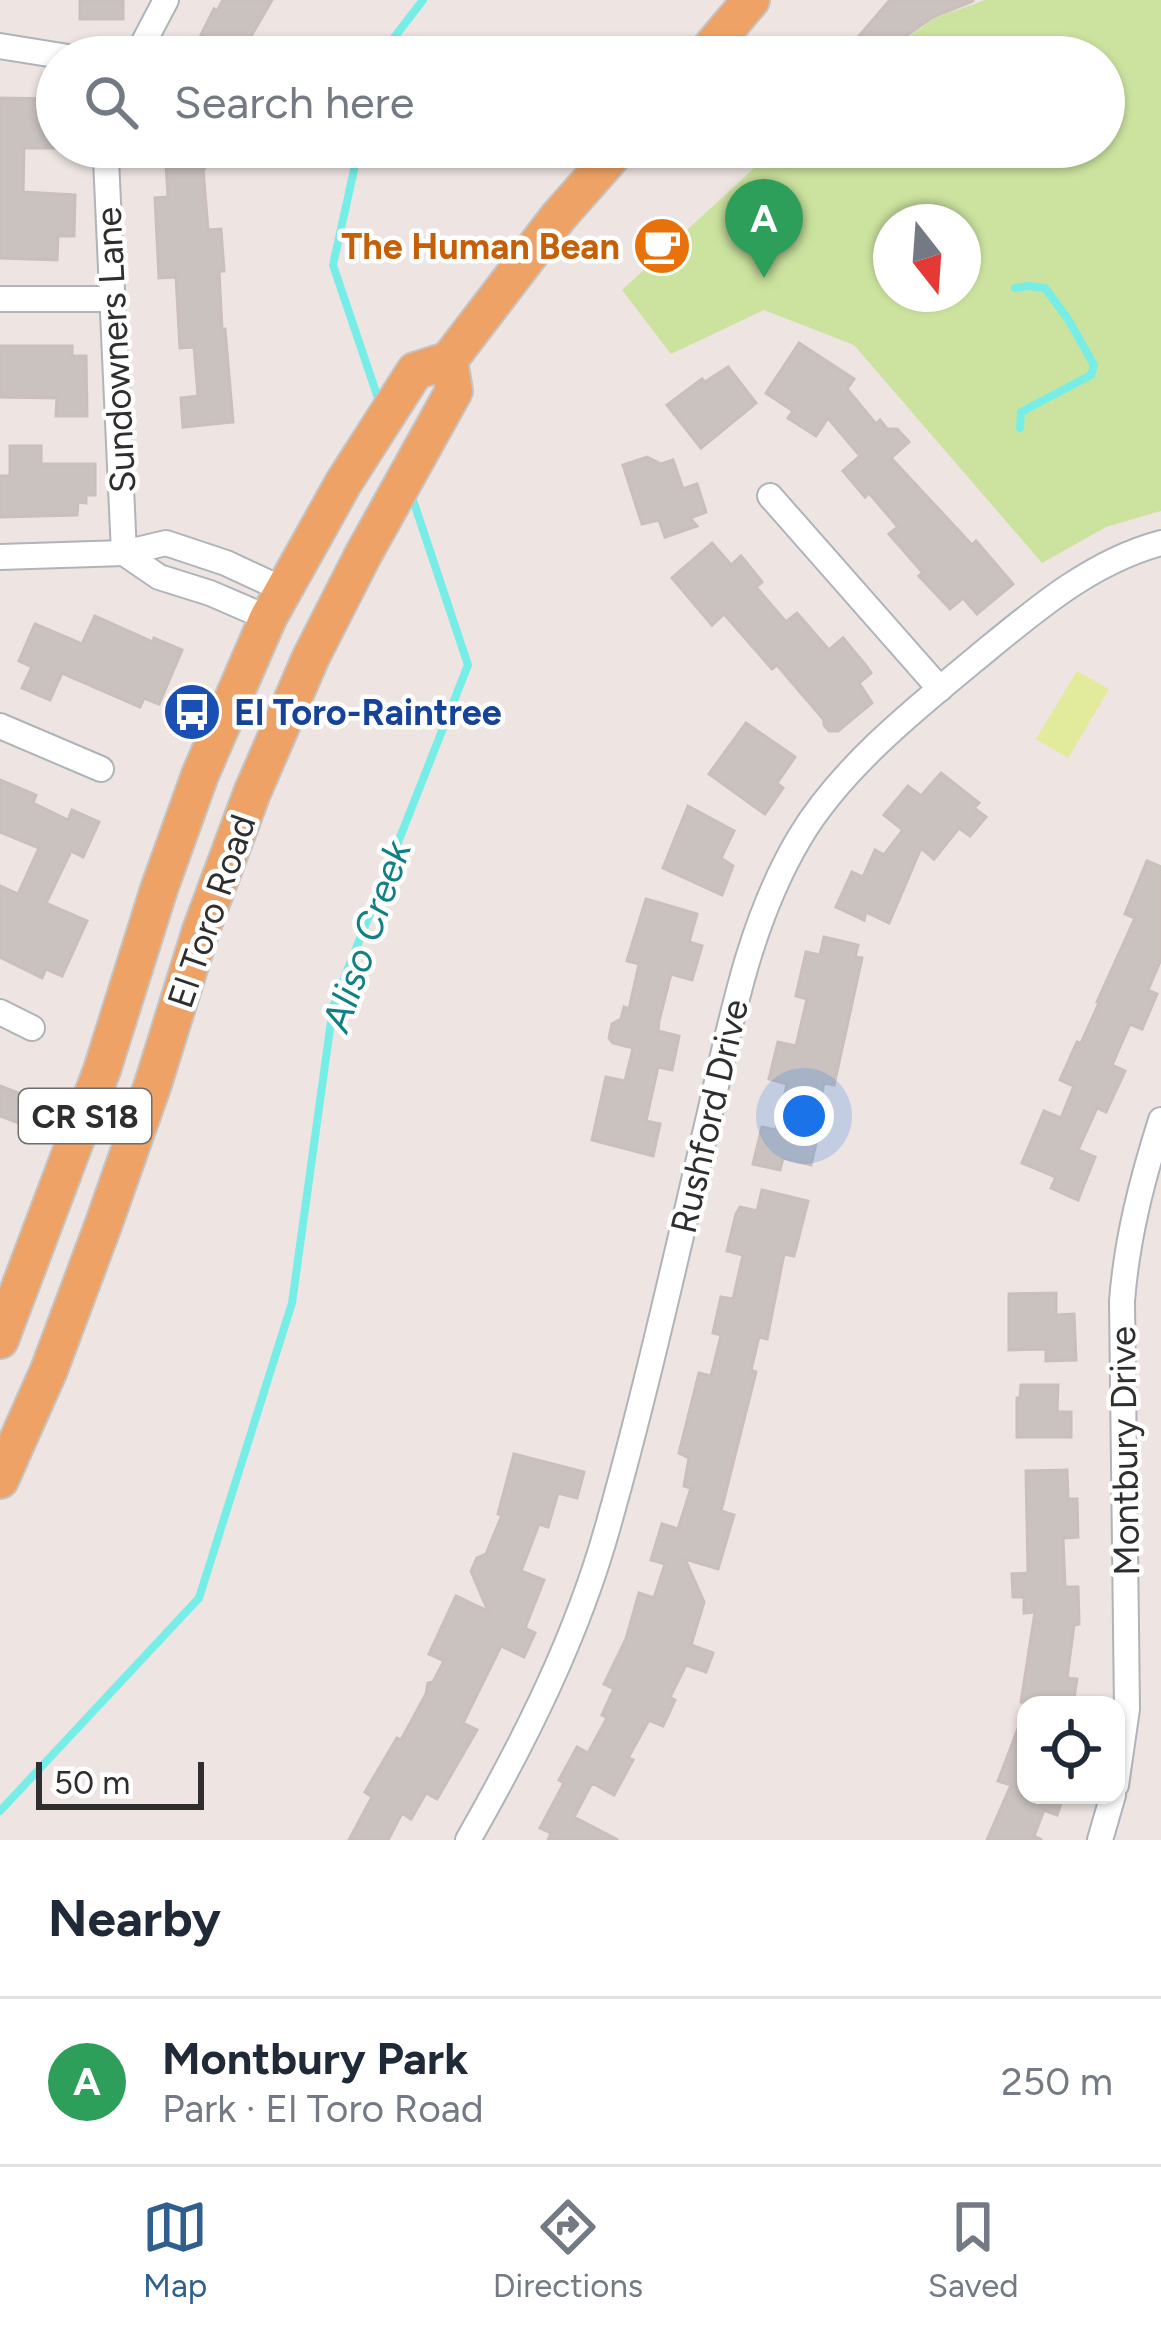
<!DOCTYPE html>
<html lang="en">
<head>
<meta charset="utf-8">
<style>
  body { margin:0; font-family:Figtree,sans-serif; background:#f2f2f3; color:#1f2937 }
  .controls { position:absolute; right:36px; bottom:36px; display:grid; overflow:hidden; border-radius:24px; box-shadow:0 3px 9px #0004 }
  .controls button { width:108px; height:108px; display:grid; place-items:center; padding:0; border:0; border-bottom:3px solid #e0e1e3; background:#fff; color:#1f2937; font:60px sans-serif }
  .compass { position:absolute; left:873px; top:204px; width:108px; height:108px; border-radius:50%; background:#fff; box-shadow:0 3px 9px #0004; rotate:163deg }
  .scale { position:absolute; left:36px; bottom:30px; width:168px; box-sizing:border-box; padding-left:12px; border:6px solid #2e2e2e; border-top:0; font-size:33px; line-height:42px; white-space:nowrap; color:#2e2e2e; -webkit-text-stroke:9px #fff; paint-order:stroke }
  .you { position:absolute; left:804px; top:1116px; width:42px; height:42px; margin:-30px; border:9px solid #fff; border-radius:50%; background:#1a73e8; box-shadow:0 0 0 18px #1a73e833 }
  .badge { display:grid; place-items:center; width:78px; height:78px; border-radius:50%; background:#305f8d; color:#fff; font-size:39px; font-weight:700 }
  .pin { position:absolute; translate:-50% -99px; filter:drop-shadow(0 3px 6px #0008) }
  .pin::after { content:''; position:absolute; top:63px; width:42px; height:36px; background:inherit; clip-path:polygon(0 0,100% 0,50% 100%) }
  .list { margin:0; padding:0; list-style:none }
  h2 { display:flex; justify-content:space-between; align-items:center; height:156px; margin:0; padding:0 48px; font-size:51px }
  h2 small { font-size:39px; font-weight:400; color:#747a83 }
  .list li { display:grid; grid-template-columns:78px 1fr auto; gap:36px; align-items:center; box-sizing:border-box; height:168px; padding:0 48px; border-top:3px solid #e0e1e3 }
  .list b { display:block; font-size:45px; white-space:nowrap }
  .list p { margin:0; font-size:39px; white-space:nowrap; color:#747a83 }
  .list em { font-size:39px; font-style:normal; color:#747a83 }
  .icon { flex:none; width:66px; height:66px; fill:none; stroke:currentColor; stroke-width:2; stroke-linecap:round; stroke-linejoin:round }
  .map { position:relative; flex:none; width:1161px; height:1840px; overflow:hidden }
  .search { position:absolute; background:#fff; box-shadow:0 3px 9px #0004; left:36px; right:36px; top:36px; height:132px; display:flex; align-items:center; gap:30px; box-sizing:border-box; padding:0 42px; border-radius:66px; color:#747a83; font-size:45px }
  .sheet { height:324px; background:#fff }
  nav { display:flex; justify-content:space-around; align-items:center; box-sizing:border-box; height:168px; border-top:3px solid #e0e1e3; background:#fff; font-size:33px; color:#747a83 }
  nav a { display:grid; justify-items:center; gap:6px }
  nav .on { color:#305f8d }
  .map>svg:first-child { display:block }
  .green { fill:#cce39f; fill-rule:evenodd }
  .pitch { fill:#e2ea9b }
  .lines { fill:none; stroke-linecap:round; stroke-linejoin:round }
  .stream { stroke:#77ede7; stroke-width:8 }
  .building { fill:#cac2bf; stroke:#cabfba; stroke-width:3 }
  .street-casing { stroke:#aeb4b9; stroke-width:28 }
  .primary-casing { stroke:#c4c4c4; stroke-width:40 }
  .street { stroke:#fff; stroke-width:24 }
  .primary { stroke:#efa265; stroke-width:36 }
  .labels { text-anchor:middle; stroke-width:9; stroke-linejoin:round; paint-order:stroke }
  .shield { fill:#fff; stroke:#6d6d6d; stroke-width:3 }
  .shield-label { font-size:33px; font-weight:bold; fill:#2e2e2e }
  .food-label { font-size:36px; font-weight:bold; fill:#c56008; stroke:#fff; text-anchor:end }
  .street-label { font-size:36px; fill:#2e2e2e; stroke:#fff }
  .transit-label { font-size:36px; font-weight:bold; fill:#164399; stroke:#fff; text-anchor:start }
  .water-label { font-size:39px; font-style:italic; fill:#108083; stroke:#fff }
</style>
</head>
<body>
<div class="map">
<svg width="1161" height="1840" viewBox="0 0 1161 1840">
  <rect width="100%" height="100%" fill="#eee4e1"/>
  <path class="green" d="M 985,0 L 1161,0 L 1161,511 L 1106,527 L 1042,563 L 854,345 L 764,310 L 671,354 L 622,290 L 777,147 L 1104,147 L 1104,57 L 880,57 L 935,18 ZM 891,222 L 963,222 L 963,294 L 891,294 Z"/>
  <polygon class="pitch" points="1077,671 1109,689 1068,758 1036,739"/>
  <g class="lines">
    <g class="stream">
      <polyline points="379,57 423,0"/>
      <polyline points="359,147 333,265 380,404"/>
      <polyline points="1015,288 1029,286 1045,288 1068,319 1094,365 1091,375 1021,412 1020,428"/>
      <polyline points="0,1811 199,1598 292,1303 333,1007 468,665 412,497"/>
    </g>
  </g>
  <g class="building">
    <rect x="80" y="0" width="43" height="19"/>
    <polygon points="223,0 272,0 247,43 274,57 201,57 210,40 201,35 214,9 217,11"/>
    <polygon points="890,0 973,0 973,1 933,17 876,57 841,57"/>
    <polygon points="0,98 57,99 57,148 24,148 23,192 75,195 74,236 58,236 57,260 0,258"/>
    <polygon points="130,147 208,147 205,168 203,168 208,230 221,229 224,271 219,271 222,329 225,329 233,422 183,427 181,398 198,396 194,347 180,348 176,277 159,278 155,198 168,197 166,163 129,159"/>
    <polygon points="799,343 854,379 847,389 876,424 880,420 887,429 897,429 909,442 891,458 972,545 976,541 1013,584 977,614 963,598 950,609 919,576 923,573 889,534 898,527 869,493 865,497 843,471 860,456 828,418 816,436 788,418 793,411 766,393"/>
    <polygon points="0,346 72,346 72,356 86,356 87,416 56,416 57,398 0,397"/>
    <polygon points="728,367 756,403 701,448 667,405 702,379 705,382"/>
    <polygon points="10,446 41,446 41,464 95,464 95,495 86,495 86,503 78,502 77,515 0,517 0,476 10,476"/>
    <polygon points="647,457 661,464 673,460 683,489 697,484 706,512 690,518 697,526 665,537 659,520 642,524 623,465"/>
    <polygon points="712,543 731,565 741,556 762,582 756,587 786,622 797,613 829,650 843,638 867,667 871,673 859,683 872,703 838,731 829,731 824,725 824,720 777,665 772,669 724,614 712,625 672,578"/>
    <polygon points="95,616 153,642 154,638 182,650 159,704 144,698 140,707 62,673 50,700 22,688 32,667 19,661 35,624 82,644"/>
    <polygon points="746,723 795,757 777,783 783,788 765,814 709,774"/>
    <polygon points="941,773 979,803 974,808 986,817 970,836 959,828 934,859 921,848 889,923 866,912 864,920 836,907 852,872 863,877 875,850 884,855 903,830 884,815 908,786 921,796"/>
    <polygon points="0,780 36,795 33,803 68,820 72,810 99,822 83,857 71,851 46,903 87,921 62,976 46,969 42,978 0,957 0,886 18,894 39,848 0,832"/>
    <polygon points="688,806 734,831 721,858 733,866 722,895 663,868"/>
    <polygon points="1147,861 1161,867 1161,959 1148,990 1157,994 1142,1029 1130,1024 1112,1065 1125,1071 1106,1112 1097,1108 1078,1150 1095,1157 1078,1200 1051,1188 1056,1177 1022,1163 1044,1111 1061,1118 1074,1086 1060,1080 1077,1042 1081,1043 1099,1003 1097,1002 1135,918 1125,914"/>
    <polygon points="646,899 697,914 689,942 702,946 692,980 671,974 659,1021 658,1031 679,1036 672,1070 658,1067 646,1121 660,1124 653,1156 592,1140 606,1077 625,1081 633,1048 613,1043 609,1038 612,1024 621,1019 624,1007 629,1009 639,964 627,961"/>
    <polygon points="824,937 858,945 855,957 862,958 834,1085 824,1083 815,1125 820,1127 811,1165 783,1158 780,1170 753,1164 762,1127 776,1130 787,1084 769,1079 778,1042 796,1046 807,999 796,996 806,952 820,955"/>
    <polygon points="0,1086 29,1097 19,1123 0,1116"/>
    <polygon points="762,1190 808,1201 794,1256 784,1254 767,1339 759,1337 751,1370 756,1372 721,1511 734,1515 718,1569 685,1559 704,1602 691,1645 713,1653 706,1672 686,1665 670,1697 675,1700 663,1726 649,1720 628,1758 633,1760 614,1795 592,1783 574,1817 618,1840 548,1840 551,1833 540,1828 564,1783 559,1780 577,1747 588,1753 607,1718 602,1715 614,1689 604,1684 626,1639 639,1593 654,1598 665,1564 651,1560 662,1524 678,1529 691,1488 684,1486 689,1458 679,1453 699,1373 711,1376 721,1335 713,1333 721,1297 733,1299 743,1255 727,1251 736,1214 740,1207 757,1211"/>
    <polygon points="1056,1293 1056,1315 1074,1314 1076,1360 1046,1361 1046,1349 1009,1350 1009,1294"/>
    <polygon points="1021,1385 1058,1385 1057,1412 1071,1412 1071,1437 1017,1437 1017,1398 1020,1398"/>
    <polygon points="514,1454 584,1472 577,1498 558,1493 548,1527 539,1524 521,1571 544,1580 525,1628 535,1633 524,1657 501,1646 463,1723 477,1730 437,1799 426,1793 411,1819 402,1813 388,1840 349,1840 372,1797 365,1792 397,1738 401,1740 426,1694 428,1683 433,1682 444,1661 429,1654 456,1596 488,1611 471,1571 477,1558 486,1554 502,1515 498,1514"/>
    <polygon points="1067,1470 1068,1499 1077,1499 1078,1537 1063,1538 1065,1587 1078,1587 1079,1624 1074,1625 1067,1678 1077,1679 1073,1705 1027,1705 1028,1703 1021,1702 1035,1612 1024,1613 1024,1597 1013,1597 1012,1574 1028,1573 1026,1471"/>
    <polygon points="1024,1713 1026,1795 1064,1795 1057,1815 1044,1810 1034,1836 1042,1840 987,1840 1011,1785 998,1781"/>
  </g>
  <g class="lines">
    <defs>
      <g id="street">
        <polyline points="0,46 68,57"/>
        <polyline points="136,57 166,0"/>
        <polyline points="108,147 106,159 124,553"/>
        <polyline points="0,299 113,299"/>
        <polyline points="770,496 940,689"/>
        <polyline points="124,553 159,577 210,593 268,618"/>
        <polyline points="0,557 124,553 166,543 226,563 284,590"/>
        <polyline points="0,726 101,769"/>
        <polyline points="0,1012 32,1028"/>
        <path d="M 1116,1785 L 1127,1709 L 1122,1301 C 1127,1238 1142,1180 1161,1120"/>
        <path d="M 468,1840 C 525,1740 577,1637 608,1526 C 646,1392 676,1256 708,1121 C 731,1023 748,924 800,837 C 841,768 916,708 978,657 C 1034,611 1090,562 1161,543"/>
        <polyline points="1100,1840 1113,1795"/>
      </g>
      <g id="primary">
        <polyline points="703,57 751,0"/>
        <polyline points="0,1340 102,1070 159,889 200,775 268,618 344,482 415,371 449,360 559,216 620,147"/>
        <polyline points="0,1480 49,1370 104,1223 153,1084 201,930 252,793 311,657 363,555 454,391 449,360"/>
      </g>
    </defs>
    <use href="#street" class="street-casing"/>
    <use href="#primary" class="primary-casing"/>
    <use href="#street" class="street"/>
    <use href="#primary" class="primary"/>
  </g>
  <defs>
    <symbol id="cafe-disc" viewBox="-11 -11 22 22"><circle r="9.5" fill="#e8710a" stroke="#fff"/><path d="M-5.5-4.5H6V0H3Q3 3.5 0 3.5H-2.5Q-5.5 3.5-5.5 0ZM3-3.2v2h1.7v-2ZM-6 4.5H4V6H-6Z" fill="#fff"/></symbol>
    <symbol id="bus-disc" viewBox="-11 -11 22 22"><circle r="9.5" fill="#1a4fb4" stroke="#fff"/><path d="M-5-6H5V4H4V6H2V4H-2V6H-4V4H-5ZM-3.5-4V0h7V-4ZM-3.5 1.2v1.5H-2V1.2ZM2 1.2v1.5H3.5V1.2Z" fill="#fff"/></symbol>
  </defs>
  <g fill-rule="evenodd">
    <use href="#cafe-disc" x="629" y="213" width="66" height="66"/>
    <use href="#bus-disc" x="159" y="679" width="66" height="66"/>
  </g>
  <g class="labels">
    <rect class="shield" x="19" y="1089" width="132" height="54" rx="9"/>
    <g class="shield-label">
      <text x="85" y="1128">CR S18</text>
    </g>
    <g class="food-label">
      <text x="620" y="259">The Human Bean</text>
    </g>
    <g class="street-label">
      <text transform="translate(115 350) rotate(-93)" y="13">Sundowners Lane</text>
      <text transform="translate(211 911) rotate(-71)" y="13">El Toro Road</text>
      <text transform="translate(709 1116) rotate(-77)" y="13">Rushford Drive</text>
      <text transform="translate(1124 1451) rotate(-91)" y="13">Montbury Drive</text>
    </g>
    <g class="transit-label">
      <text x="234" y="725">El Toro-Raintree</text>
    </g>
    <g class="water-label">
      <text transform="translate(366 936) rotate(-71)" y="14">Aliso Creek</text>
    </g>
  </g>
</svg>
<div class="controls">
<button><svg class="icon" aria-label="locate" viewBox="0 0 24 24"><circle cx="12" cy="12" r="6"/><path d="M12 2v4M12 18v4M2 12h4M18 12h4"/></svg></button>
</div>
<svg class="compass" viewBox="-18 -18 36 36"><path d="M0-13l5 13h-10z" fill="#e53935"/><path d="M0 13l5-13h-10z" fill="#747a83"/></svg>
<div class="scale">50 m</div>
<div class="you"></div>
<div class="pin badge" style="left:764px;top:278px;background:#2e9e5b">A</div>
<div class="search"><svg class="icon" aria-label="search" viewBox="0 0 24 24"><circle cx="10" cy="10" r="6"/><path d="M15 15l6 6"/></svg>Search here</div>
</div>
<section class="sheet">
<h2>Nearby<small></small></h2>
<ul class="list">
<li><span class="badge" style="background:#2e9e5b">A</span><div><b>Montbury Park</b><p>Park · El Toro Road</p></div><em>250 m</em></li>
</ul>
</section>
<nav>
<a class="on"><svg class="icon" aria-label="map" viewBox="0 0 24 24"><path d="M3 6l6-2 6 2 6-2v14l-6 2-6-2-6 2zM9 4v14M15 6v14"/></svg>Map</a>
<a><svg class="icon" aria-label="directions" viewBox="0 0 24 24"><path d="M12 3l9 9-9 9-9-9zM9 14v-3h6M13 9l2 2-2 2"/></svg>Directions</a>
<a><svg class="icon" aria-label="saved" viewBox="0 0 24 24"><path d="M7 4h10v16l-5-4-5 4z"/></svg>Saved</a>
</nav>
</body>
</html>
